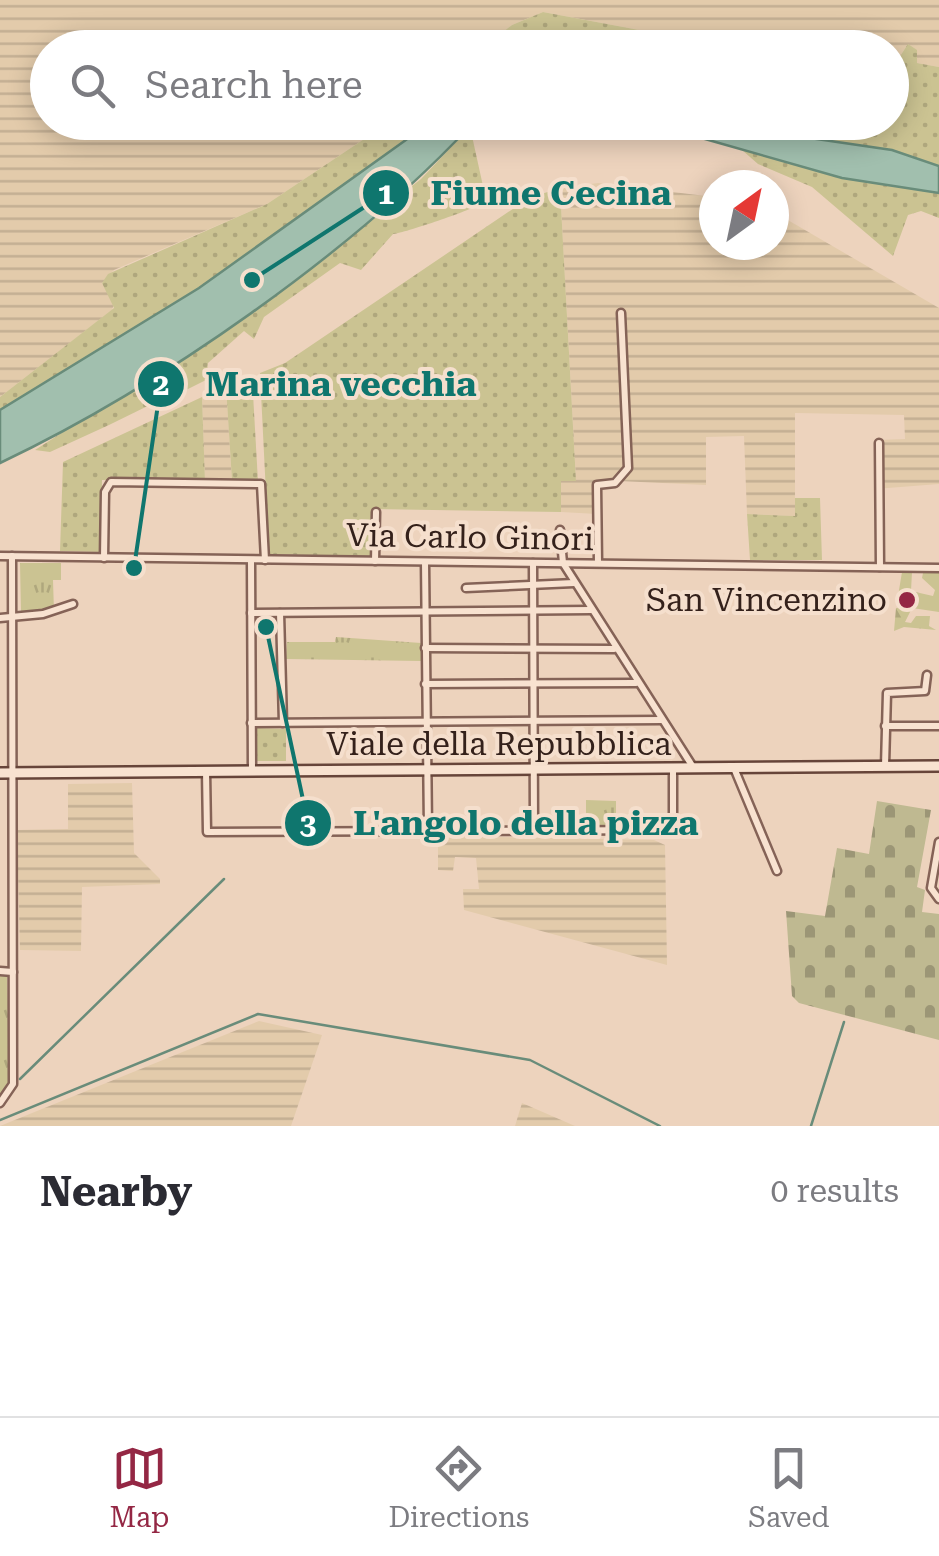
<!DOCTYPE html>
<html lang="en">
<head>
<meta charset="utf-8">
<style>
  body { margin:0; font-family:"Roboto Serif",serif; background:#f7f7f7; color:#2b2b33 }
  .compass { position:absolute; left:699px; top:170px; width:90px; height:90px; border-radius:50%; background:#fff; box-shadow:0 5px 25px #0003; rotate:33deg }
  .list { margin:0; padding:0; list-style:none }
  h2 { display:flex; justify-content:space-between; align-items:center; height:130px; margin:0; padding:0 40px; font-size:42px }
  h2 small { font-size:32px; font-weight:400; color:#7c7c81 }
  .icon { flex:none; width:55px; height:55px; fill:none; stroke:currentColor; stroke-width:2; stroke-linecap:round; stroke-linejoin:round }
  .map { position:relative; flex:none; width:939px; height:1126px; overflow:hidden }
  .search { position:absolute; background:#fff; box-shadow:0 5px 25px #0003; left:30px; right:30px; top:30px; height:110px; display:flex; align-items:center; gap:25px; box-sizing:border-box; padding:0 35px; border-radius:55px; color:#7c7c81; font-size:38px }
  .sheet { height:290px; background:#fff }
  nav { display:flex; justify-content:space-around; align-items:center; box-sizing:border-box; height:140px; border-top:2px solid #e1e1e2; background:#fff; font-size:28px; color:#7c7c81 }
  nav a { display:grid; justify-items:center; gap:5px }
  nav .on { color:#942744 }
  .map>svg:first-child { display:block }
  .farmland { fill:url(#farmland-rules) }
  .grass { fill:url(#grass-dots) }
  .forest { fill:url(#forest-firs) }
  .cemetery { fill:url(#cemetery-stones) }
  .park { fill:url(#park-tufts) }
  .water { fill:#a1bfae; stroke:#698c7a; stroke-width:2.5 }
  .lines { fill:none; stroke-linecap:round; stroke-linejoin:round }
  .stream { stroke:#698c7a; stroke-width:2.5 }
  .street-casing { stroke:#856357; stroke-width:11 }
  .secondary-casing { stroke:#67453a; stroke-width:14 }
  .street { stroke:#f8e2d0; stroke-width:6 }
  .secondary { stroke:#f8e2d0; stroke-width:9 }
  .poi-dot { fill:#942744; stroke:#f5dfcd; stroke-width:4 }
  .labels { text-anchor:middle; stroke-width:8; stroke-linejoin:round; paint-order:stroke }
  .street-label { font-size:32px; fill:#34211b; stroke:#f5dfcd }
  .poi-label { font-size:32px; fill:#34211b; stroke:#f5dfcd; text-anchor:end }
  .leader { fill:none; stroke:#0f766e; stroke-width:4 }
  .callout-dot { fill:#0f766e; stroke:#f5dfcd; stroke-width:4 }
  .mark-label { font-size:30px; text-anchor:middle; font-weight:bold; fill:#fff }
  .callout-label { font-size:35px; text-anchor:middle; font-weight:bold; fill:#0f766e; stroke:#f5dfcd; stroke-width:8; stroke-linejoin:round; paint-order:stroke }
</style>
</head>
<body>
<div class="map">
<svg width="939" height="1126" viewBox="0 0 939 1126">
  <defs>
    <pattern id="farmland-rules" width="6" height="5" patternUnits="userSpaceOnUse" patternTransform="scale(2.5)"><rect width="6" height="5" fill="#e3cbab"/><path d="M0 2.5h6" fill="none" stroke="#c3ae93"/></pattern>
    <pattern id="grass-dots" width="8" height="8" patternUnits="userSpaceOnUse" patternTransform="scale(2.5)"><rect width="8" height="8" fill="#cbc392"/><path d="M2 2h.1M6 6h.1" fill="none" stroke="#afa77d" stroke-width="1.8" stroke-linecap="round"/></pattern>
    <pattern id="forest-firs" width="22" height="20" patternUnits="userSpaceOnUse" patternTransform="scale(2.5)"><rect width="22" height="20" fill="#cbc392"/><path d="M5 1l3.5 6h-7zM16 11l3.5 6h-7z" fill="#afa77d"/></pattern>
    <pattern id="cemetery-stones" width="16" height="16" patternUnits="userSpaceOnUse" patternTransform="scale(2.5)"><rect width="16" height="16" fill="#bfb991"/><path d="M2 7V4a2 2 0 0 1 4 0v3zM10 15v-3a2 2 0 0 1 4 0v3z" fill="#9c9676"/></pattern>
    <pattern id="park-tufts" width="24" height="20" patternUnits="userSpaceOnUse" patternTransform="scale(2.5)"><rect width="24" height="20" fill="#cbc392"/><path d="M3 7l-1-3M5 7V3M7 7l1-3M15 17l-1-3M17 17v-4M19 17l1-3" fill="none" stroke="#afa77d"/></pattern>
  </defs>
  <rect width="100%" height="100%" fill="#edd3bd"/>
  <g class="farmland">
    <polygon points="0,0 939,0 939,67 917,63 906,47 895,64 894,78 901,90 892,96 892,48 730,47 543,12 512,25 483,47 48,48 48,122 388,123 267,204 114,270 102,283 114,304 112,310 0,397"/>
    <polygon points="598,183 714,197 714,245 774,245 774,212 939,308 939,484 875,489 877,440 905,439 904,415 795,413 795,516 747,514 744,436 706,437 706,485 597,480 597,514 561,512 561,481 576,480 560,188"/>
    <polygon points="226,386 232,481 205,481 202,397"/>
    <polygon points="132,783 134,853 160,879 160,884 82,887 81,951 20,950 17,830 68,829 68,784"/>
    <polygon points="442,836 654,840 665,845 667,965 464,910 463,889 479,889 476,858 455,857 453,871 438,870 438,837"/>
    <polygon points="259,1021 322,1035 291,1126 0,1126"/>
    <polygon points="522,1103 575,1126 515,1126"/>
  </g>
  <g class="grass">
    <polygon points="543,12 730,47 483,47 512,25"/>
    <polygon points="908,44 917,50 917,63 939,67 939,166 892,150 803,137 761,123 892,122 892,96 901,90 893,67"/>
    <polygon points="388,123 431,123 199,288 0,410 0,397 114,308 102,283 108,274 267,204"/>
    <path d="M 474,123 L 472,136 L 483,186 L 472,208 C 462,213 401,234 393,234 L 361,270 L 340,263 L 264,317 L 254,339 L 244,331 L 208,363 L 206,380 L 180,393 L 173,384 L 166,397 L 109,425 L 50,452 L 35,450 L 250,312 L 421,179 Z"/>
    <polygon points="742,150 842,178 939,193 939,218 921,211 908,215 893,256 812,187 758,164"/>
    <polygon points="560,188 576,481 561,481 561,512 371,509 370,557 269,554 260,373 285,363 529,198"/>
    <polygon points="252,376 258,482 232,481 226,386"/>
    <polygon points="202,397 205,481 102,480 101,552 60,551 63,462"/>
    <polygon points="795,498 820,498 822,560 750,560 747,514 795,516"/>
    <polygon points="256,728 286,729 286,761 256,761"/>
  </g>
  <polygon class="forest" points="902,572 912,572 911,591 933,596 935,590 922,578 923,573 939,572 939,612 912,608 905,622 911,623 916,616 930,616 929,626 936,630 904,627 894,631 896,608 903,607 904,597 898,596"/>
  <polygon class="cemetery" points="877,801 931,810 917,887 925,890 922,912 939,914 939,1040 799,1003 792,996 786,911 825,916 837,848 869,854"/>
  <g class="park">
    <polygon points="20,563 61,563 61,580 53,580 54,612 21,612"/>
    <polygon points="336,637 421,643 421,661 286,659 287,642 335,642"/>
    <polygon points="586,800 616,801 616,826 586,825"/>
    <polygon points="0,976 7,976 11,1082 0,1098"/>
  </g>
  <g class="water">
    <path d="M 431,122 L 473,123 C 353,252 160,387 0,463 L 0,410 L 199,288 Z"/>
    <polygon points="670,123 761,123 803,137 892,150 939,166 939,193 842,178 698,137"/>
  </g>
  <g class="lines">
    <g class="stream">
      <polyline points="20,1079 224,879"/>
      <polyline points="0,1120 258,1014 530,1060 660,1126"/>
      <polyline points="811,1126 844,1022"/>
    </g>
    <defs>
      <g id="street">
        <polyline points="879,443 880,567"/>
        <polyline points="560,530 563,563 693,767"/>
        <polyline points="0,556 939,568"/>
        <polyline points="104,558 105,492 111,482 261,484 265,560"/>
        <polyline points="251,561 252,771"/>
        <polyline points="375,561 376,512"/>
        <polyline points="425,562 428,829"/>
        <polyline points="533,563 534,829"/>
        <polyline points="598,563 597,485 615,483 628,468 621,313"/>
        <polyline points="466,588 574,583"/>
        <polyline points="251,613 591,610"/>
        <polyline points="280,613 283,723"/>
        <polyline points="0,618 43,614 73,604"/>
        <polyline points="425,648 614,649"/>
        <polyline points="425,684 636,683"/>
        <polyline points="251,723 662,720"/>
        <polyline points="885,726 939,726"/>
        <polyline points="885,766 887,693 925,691 927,675"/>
        <polyline points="734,768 777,871"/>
        <polyline points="206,771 207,832 673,830 673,768"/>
        <polyline points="939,842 931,888 939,899"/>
        <polyline points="0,971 13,972"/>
        <polyline points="0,1103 13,1084 12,556"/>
      </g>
      <polyline id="secondary" points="0,773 939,766"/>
    </defs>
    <use href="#street" class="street-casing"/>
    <use href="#secondary" class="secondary-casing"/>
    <use href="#street" class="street"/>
    <use href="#secondary" class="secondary"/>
  </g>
  <circle class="poi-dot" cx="907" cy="600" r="10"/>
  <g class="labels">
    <g class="street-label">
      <text transform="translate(470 537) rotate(1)" y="11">Via Carlo Ginori</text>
      <text x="499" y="755">Viale della Repubblica</text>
    </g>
    <g class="poi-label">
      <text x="887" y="611">San Vincenzino</text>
    </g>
  </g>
  <path class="leader" d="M252 280L386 193M134 568L161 384M266 627L308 823"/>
  <g class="callout-dot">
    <circle cx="252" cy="280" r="10"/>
    <circle cx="134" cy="568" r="10"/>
    <circle cx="266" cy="627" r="10"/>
    <circle cx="386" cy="193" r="25"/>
    <circle cx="161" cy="384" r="25"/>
    <circle cx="308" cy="823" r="25"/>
  </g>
  <g class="mark-label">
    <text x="386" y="204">1</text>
    <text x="161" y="395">2</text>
    <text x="308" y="834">3</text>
  </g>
  <g class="callout-label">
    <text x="551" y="205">Fiume Cecina</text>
    <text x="341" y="396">Marina vecchia</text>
    <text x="526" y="835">L'angolo della pizza</text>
  </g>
</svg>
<svg class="compass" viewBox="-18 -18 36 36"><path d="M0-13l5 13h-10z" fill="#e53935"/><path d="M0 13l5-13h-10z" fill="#7c7c81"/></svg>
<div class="search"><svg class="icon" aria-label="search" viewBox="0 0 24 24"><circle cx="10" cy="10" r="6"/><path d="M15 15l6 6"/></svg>Search here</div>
</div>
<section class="sheet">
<h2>Nearby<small>0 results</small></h2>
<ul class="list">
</ul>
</section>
<nav>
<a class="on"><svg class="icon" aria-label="map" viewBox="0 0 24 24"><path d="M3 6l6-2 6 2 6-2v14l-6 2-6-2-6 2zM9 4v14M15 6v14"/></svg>Map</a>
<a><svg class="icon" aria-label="directions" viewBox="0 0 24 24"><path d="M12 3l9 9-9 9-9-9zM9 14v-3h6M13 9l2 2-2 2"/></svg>Directions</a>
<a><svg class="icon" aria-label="saved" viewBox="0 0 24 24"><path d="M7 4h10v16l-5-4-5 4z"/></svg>Saved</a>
</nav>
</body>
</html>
